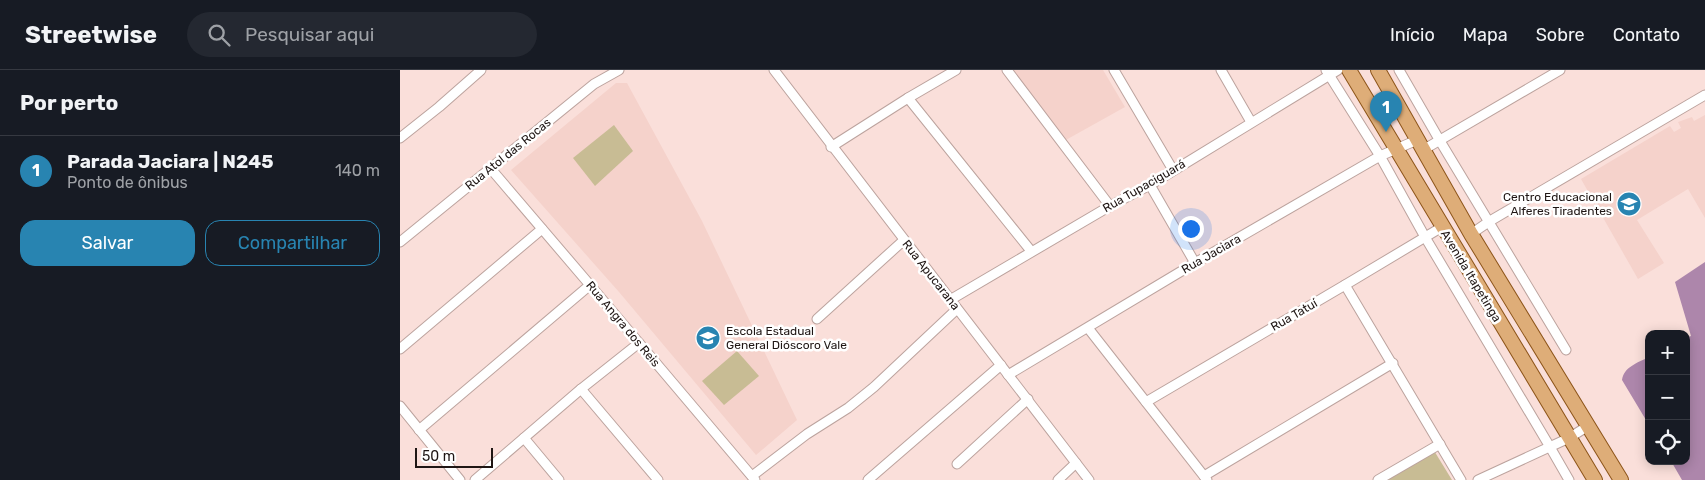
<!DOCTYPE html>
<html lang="pt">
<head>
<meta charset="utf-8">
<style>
  body { margin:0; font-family:Rubik,sans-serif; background:#242831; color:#f1f3f6 }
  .controls { position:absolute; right:15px; bottom:15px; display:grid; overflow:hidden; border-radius:10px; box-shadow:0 2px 12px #0003 }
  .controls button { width:45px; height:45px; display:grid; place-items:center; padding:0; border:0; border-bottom:1px solid #363941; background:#171b24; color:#f1f3f6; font:25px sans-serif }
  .scale { position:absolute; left:15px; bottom:12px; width:78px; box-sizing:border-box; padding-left:5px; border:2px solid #1f1614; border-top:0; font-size:14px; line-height:18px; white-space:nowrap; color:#1f1614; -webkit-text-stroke:4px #fff; paint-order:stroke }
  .you { position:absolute; left:790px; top:158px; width:18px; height:18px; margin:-12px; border:4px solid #fff; border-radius:50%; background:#1a73e8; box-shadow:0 0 0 8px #1a73e833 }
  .badge { display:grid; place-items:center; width:32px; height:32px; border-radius:50%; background:#2884b1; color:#fff; font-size:16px; font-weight:700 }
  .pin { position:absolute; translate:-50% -41px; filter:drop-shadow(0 1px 2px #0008) }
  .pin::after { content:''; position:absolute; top:26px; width:18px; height:15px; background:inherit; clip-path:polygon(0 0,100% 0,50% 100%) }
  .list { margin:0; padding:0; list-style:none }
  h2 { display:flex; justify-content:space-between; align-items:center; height:65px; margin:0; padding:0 20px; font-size:21px }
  h2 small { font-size:16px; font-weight:400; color:#9ea1a6 }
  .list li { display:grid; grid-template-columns:32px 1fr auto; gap:15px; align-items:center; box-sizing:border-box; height:70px; padding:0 20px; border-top:1px solid #363941 }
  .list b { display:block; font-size:19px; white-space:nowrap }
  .list p { margin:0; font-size:16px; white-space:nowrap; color:#9ea1a6 }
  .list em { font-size:16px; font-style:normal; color:#9ea1a6 }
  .actions { display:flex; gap:10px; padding:15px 20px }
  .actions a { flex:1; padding:11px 0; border:1px solid #2884b1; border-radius:15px; text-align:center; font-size:18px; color:#2884b1 }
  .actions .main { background:#2884b1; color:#fff }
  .icon { flex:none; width:28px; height:28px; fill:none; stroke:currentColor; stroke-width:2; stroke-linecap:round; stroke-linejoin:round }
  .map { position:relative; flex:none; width:1305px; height:410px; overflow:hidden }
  header { display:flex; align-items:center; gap:30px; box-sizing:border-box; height:70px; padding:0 25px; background:#171b24; border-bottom:1px solid #363941 }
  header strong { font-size:24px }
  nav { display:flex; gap:28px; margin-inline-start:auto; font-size:18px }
  .search { width:350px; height:45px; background:#242831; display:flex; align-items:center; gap:12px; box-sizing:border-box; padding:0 18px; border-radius:28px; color:#9ea1a6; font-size:19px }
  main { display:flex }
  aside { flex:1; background:#171b24 }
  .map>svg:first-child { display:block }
  .built { fill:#f5d2cb }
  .green { fill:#c8bc94 }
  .water { fill:#ad86ab }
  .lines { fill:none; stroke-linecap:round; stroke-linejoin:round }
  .minor-casing { stroke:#bca39e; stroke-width:11 }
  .primary-casing { stroke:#8d551a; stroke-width:16 }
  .minor { stroke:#fff; stroke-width:9 }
  .primary { stroke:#dead78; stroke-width:14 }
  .labels { text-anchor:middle; stroke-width:5; stroke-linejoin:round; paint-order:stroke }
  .street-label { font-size:12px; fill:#1f1614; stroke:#fff }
  .poi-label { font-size:12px; fill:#1f1614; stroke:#fff; text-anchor:end }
</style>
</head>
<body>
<header>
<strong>Streetwise</strong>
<div class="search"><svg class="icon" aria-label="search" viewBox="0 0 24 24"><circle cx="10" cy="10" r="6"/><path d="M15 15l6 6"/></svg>Pesquisar aqui</div>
<nav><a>Início</a><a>Mapa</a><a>Sobre</a><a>Contato</a></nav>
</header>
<main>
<aside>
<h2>Por perto<small></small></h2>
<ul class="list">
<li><span class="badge">1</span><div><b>Parada Jaciara | N245</b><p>Ponto de ônibus</p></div><em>140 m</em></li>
</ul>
<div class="actions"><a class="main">Salvar</a><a>Compartilhar</a></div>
</aside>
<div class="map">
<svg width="1305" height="410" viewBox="0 0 1305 410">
  <rect width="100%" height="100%" fill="#fadfda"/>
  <g class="built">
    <polygon points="612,0 703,0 725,37 664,71"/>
    <polygon points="216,13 227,13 302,151 397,350 356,385 219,222 111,100"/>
    <polygon points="1305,45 1305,148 1288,119 1237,150 1264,193 1238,209 1181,109 1270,56 1274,62 1281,58 1278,52 1292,47 1294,51"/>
  </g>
  <g class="green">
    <polygon points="214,55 233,81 195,116 173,88"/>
    <polygon points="337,281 359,306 324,335 302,311"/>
    <polygon points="1033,379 1052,410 981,410"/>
  </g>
  <g class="water">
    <polygon points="1305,192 1305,410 1282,410 1271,391 1286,391 1286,268 1291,266 1275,212"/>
    <path d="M 1249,287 L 1249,355 L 1222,310 C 1224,297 1237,293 1249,287 Z"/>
  </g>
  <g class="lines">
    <defs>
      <g id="minor">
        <polyline points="374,0 689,410"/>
        <polyline points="607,0 710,136"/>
        <polyline points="714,0 773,100"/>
        <polyline points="821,0 851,52"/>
        <polyline points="926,0 980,86 1025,167 1150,377 1169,410"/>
        <polyline points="999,0 1040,71 1166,280"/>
        <polyline points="508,28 631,181"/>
        <polyline points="0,68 39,37 81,0"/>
        <polyline points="431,77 508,28 556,0"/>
        <polyline points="1023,80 1160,0"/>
        <polyline points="91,99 190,215 355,410"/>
        <polyline points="750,115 795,193"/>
        <polyline points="1071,164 1090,151 1305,25"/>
        <polyline points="0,172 194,14 219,0"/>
        <polyline points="945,215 1061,410"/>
        <polyline points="550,230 710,136 750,115 938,0"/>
        <polyline points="417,249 504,170"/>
        <polyline points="688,258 807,410"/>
        <polyline points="0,279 142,159"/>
        <polyline points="608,305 795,193 980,86 1017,70"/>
        <polyline points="181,319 258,410"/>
        <polyline points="746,332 945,215 1042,157"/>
        <polyline points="0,336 60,410"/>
        <polyline points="19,360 190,215"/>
        <polyline points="124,368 159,410"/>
        <polyline points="557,394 628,329"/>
        <polyline points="352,406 407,364 448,338 474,317 557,239"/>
        <polyline points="804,406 993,293"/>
        <polyline points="75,410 181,319 239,273"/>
        <polyline points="468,410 601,295"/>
        <polyline points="658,410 676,393"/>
        <polyline points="978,410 1040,374"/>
        <polyline points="1078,410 1169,368 1188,356"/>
      </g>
      <g id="primary">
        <polyline points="949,0 1195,410"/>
        <polyline points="978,0 1071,164 1221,410"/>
      </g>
    </defs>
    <use href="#minor" class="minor-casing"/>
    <use href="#primary" class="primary-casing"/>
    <use href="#minor" class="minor"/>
    <use href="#primary" class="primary"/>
  </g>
  <defs>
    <symbol id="school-disc" viewBox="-11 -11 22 22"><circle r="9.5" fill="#2884b1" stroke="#fff"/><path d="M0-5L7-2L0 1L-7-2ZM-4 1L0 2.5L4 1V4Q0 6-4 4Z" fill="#fff"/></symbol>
  </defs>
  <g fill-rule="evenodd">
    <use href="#school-disc" x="1215" y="120" width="28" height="28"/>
    <use href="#school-disc" x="294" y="254" width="28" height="28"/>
  </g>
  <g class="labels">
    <g class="street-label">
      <text transform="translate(108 84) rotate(-39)" y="4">Rua Atol das Rocas</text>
      <text transform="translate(744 116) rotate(-30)" y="4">Rua Tupaciguará</text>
      <text transform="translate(811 184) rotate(-30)" y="4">Rua Jaciara</text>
      <text transform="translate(531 205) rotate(52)" y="4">Rua Apucarana</text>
      <text transform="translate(1071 206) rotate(59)" y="4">Avenida Itapetinga</text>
      <text transform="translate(894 245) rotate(-30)" y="4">Rua Tatuí</text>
      <text transform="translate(223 254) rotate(50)" y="4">Rua Angra dos Reis</text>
    </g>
    <g class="poi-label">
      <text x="1212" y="131">Centro Educacional<tspan x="1212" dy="14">Alferes Tiradentes</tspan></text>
      <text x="326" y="265" text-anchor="start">Escola Estadual<tspan x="326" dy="14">General Dióscoro Vale</tspan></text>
    </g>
  </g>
</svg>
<div class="controls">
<button>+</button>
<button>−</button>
<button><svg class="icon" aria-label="locate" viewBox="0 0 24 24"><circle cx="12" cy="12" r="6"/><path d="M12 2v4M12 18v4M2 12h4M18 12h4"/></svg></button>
</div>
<div class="scale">50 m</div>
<div class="you"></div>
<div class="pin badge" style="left:986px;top:62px">1</div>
</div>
</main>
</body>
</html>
